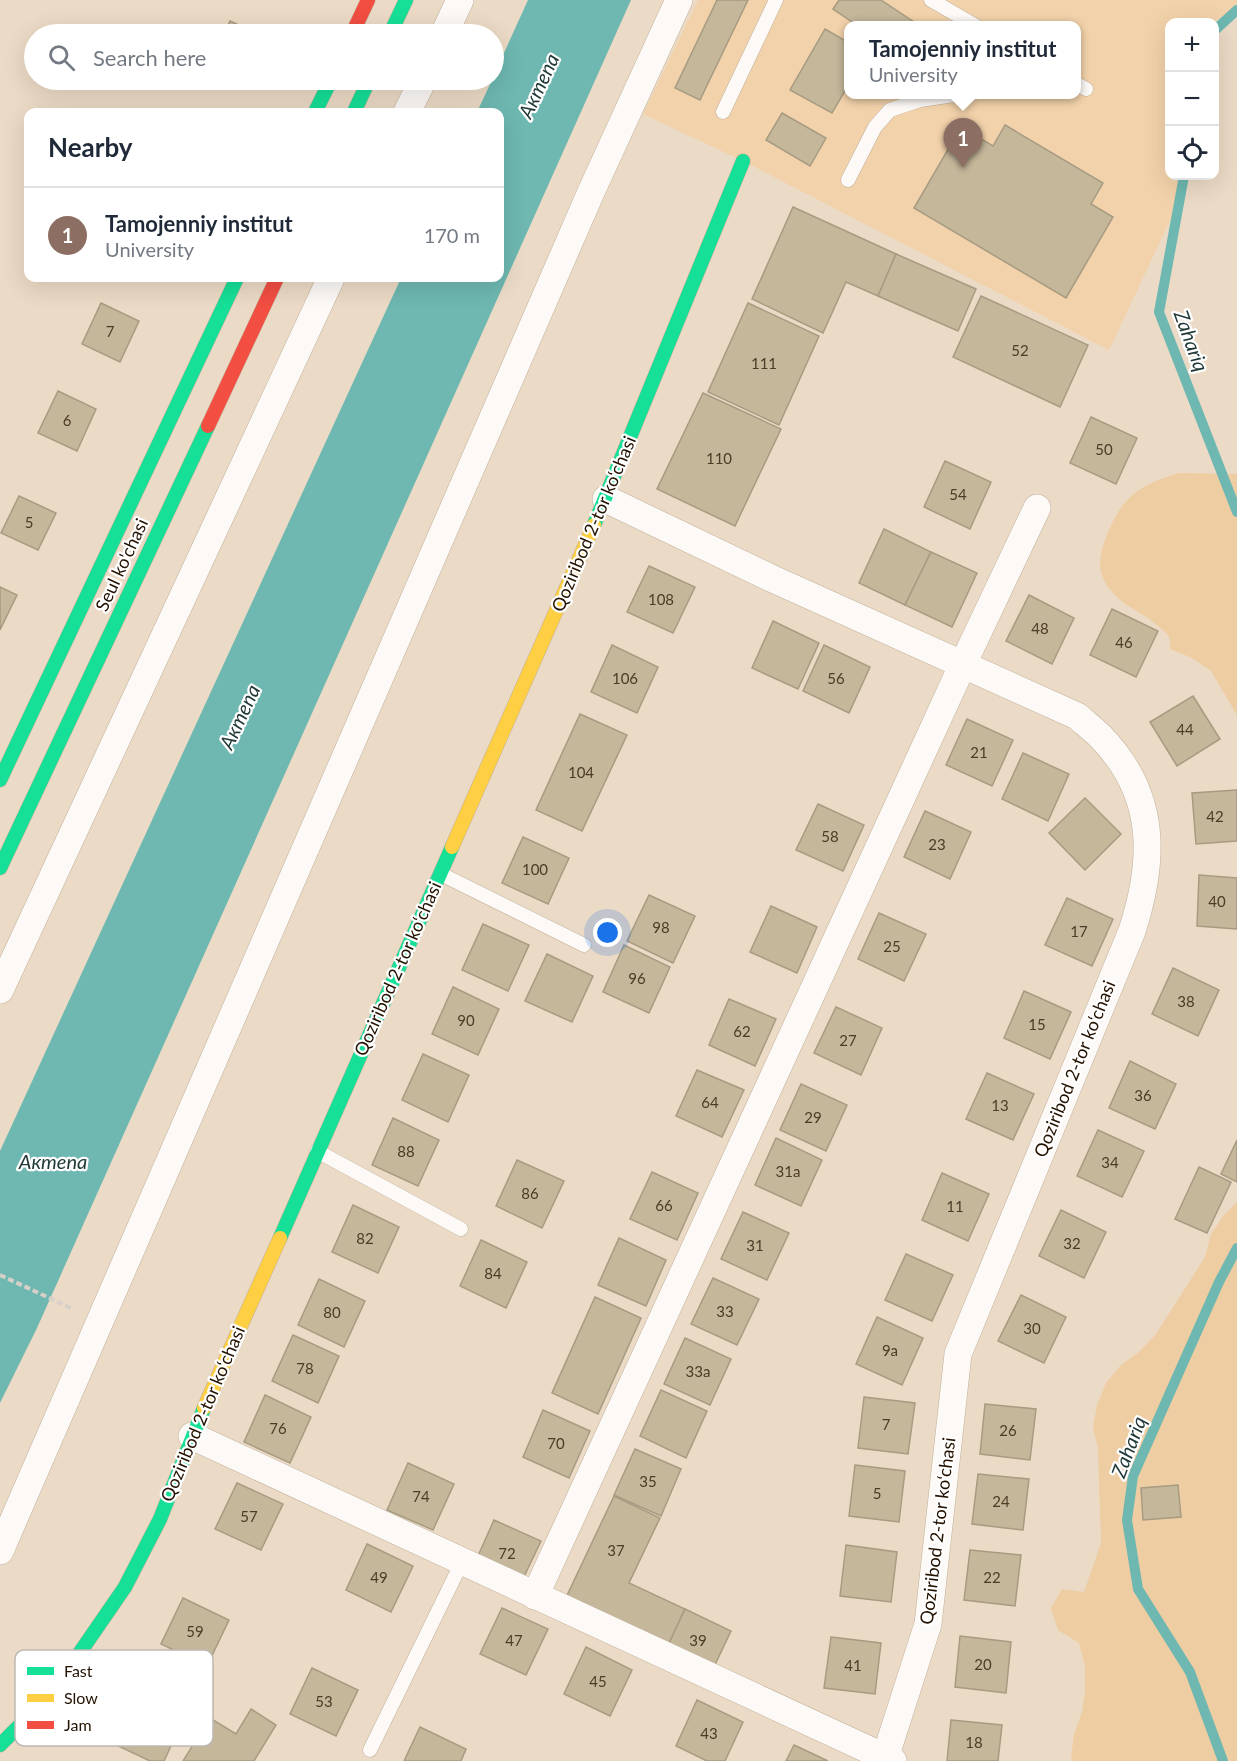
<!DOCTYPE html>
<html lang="en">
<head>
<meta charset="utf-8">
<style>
  body { margin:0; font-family:Lato,sans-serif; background:#f6f6f7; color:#1f2937 }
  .controls { position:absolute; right:18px; top:18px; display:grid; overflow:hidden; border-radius:12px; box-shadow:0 6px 24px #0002 }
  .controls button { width:54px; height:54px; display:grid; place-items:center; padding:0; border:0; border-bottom:2px solid #e0e1e3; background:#fff; color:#1f2937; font:30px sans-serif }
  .you { position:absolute; left:608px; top:933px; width:21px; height:21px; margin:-15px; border:4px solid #fff; border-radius:50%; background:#1a73e8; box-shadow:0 0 0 9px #1a73e833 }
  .badge { display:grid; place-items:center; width:39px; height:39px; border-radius:50%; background:#6a5845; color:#fff; font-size:20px; font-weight:700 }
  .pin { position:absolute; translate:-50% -50px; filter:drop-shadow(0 2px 3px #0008) }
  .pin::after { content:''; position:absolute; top:32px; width:21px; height:18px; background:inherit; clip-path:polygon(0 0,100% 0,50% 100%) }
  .popup { position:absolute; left:844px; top:21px; width:237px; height:78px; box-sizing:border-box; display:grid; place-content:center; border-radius:12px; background:#fff; filter:drop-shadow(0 2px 4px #0005); font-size:20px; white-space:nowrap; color:#747a83 }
  .popup b { font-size:22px; color:#1f2937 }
  .popup::after { content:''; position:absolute; left:50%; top:100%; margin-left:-12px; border:12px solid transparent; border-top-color:#fff }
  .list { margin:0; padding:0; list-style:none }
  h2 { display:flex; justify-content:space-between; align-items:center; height:78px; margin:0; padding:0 24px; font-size:26px }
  h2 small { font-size:20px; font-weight:400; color:#747a83 }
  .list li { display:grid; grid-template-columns:39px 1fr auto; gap:18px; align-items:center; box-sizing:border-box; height:96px; padding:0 24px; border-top:2px solid #e0e1e3 }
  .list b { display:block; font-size:22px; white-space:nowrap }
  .list p { margin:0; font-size:20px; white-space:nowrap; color:#747a83 }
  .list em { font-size:20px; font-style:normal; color:#747a83 }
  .icon { flex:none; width:33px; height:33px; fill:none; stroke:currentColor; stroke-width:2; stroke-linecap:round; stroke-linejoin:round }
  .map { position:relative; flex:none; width:1237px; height:1761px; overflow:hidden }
  .search { position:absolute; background:#fff; box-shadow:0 6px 24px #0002; left:24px; top:24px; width:480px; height:66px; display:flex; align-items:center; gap:15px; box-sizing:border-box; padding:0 21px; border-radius:33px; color:#747a83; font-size:22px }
  .panel { position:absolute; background:#fff; box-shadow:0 6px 24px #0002; left:24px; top:108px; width:480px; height:174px; border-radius:12px }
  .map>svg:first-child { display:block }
  .built { fill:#f2d2aa; fill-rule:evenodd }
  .green { fill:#eecda3 }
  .water { fill:#6eb8b1 }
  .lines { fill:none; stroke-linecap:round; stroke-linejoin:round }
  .stream { stroke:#6eb8b1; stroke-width:10 }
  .building { fill:#c4b79a; stroke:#a79b82; stroke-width:1.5 }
  .lane-casing { stroke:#c1b09a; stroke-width:15 }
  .street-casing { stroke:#c1b09a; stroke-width:28 }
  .fast-casing { stroke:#c1b09a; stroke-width:15 }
  .slow-casing { stroke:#c1b09a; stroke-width:15 }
  .jam-casing { stroke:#c1b09a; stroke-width:15 }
  .path { stroke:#d6d0c9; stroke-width:4; stroke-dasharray:6 3; stroke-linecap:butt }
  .lane { stroke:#fcf9f6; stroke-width:14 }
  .street { stroke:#fcf9f6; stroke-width:27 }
  .fast { stroke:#16e098; stroke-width:14 }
  .slow { stroke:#ffcf43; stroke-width:14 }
  .jam { stroke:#f24e42; stroke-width:14 }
  .labels { text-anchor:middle; stroke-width:4.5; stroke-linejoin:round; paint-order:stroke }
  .number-label { font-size:15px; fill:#4c3b26 }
  .street-label { font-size:18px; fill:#241200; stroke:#fff }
  .water-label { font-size:20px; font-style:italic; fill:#213a39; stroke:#fff }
  .key { fill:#fff; stroke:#bdb8b2; stroke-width:1.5 }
  .key-label { font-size:16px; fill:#241200 }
</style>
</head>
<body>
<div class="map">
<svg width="1237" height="1761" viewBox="0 0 1237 1761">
  <rect width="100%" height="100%" fill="#ebdac5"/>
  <path class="built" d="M 698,0 L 1237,0 L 1237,7 L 1213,22 L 1170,22 L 1170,176 L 1191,176 L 1109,350 L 743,161 L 643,114 ZM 849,26 L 1077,26 L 1077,94 L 849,94 Z"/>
  <g class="green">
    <path d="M 1179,473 L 1237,474 L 1237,715 L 1211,671 L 1192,658 L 1170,649 C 1170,645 1170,638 1168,635 C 1165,631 1158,626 1154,623 C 1143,613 1130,609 1119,599 C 1094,577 1097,557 1110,528 C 1125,493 1144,484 1179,473 Z"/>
    <polygon points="1237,1202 1237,1761 1073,1761 1071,1758 1074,1734 1082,1712 1085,1690 1085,1666 1079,1643 1058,1630 1051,1608 1062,1589 1084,1592 1101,1543 1098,1449 1093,1427 1097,1405 1106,1383 1121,1365 1139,1352 1156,1334 1205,1257 1211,1234 1224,1215"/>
  </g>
  <polygon class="water" points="528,0 631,0 37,1328 0,1403 0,1151 401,278 500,278 500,112 477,112 492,80 494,80 494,75"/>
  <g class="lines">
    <g class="stream">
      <polyline points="1214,31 1237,10"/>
      <polyline points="1184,176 1159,312 1237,512"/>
      <polyline points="1223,1761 1190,1672 1138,1589 1127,1520 1133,1476 1219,1282 1237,1248"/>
    </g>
  </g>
  <g class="building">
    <polygon points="717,0 748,0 700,100 675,88"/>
    <polygon points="839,0 881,0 920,26 858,26 833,9"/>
    <polygon points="230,21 258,34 224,34"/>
    <polygon points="825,29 849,43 849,84 832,113 790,90"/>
    <polygon points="782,113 826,138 810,166 766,140"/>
    <polygon points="1005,125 1103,183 1091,204 1113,217 1066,298 914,208 961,127 993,146"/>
    <polygon points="793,207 896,254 878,296 846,282 823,333 752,299"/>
    <polygon points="896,254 976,289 958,331 878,296"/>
    <polygon points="981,296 1088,345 1060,407 953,357"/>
    <polygon points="101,303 139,321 120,362 82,344"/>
    <polygon points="748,303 819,336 779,425 708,392"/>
    <polygon points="58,391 96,409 77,451 38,433"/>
    <polygon points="703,393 781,429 735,526 657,489"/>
    <polygon points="1091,417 1137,438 1116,484 1070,463"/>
    <polygon points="945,461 991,482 970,529 924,507"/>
    <polygon points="19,496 56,513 38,550 1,533"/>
    <polygon points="884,529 931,552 905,605 859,583"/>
    <polygon points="931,552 977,573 952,627 905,605"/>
    <polygon points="649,566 695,587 673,633 627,612"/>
    <polygon points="0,587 17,595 0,630"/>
    <polygon points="1029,595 1074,618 1052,664 1006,641"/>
    <polygon points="1112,609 1158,631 1136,677 1090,655"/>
    <polygon points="773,621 819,643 798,689 752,668"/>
    <polygon points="612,645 658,667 637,713 591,692"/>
    <polygon points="824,645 870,667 849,713 803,691"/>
    <polygon points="1193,696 1220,739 1177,766 1150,722"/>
    <polygon points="580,714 627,735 582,831 536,810"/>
    <polygon points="967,719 1013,740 992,786 946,765"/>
    <polygon points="1023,753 1069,774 1048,821 1002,799"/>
    <polygon points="1237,790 1237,841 1196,844 1192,793"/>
    <polygon points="1085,798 1121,834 1085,870 1049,833"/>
    <polygon points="818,804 864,825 843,871 796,850"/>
    <polygon points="925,811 971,832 950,879 904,857"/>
    <polygon points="523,837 569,858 548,904 502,883"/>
    <polygon points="1199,875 1237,878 1237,929 1197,926"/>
    <polygon points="649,895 695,916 673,963 627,941"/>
    <polygon points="1067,898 1113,919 1092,966 1045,945"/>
    <polygon points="771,906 817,927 797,973 750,952"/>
    <polygon points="879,913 926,934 904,981 858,959"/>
    <polygon points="483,924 529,945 508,991 462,970"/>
    <polygon points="624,945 670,967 649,1013 603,992"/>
    <polygon points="547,954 593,976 572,1022 525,1001"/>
    <polygon points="1173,968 1219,990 1198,1036 1152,1014"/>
    <polygon points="453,987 499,1009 478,1055 432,1034"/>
    <polygon points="1024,991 1071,1012 1050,1059 1004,1038"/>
    <polygon points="729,999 776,1019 755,1066 709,1045"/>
    <polygon points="836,1007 882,1028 861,1075 814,1053"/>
    <polygon points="423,1054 469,1075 448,1122 402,1100"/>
    <polygon points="1130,1061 1176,1084 1155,1129 1109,1108"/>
    <polygon points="697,1070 744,1090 722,1137 676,1116"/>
    <polygon points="987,1073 1034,1094 1013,1140 966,1119"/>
    <polygon points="801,1084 847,1105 826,1151 780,1130"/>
    <polygon points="393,1118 439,1140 418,1186 372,1165"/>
    <polygon points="1098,1130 1144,1151 1122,1197 1077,1176"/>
    <polygon points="776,1138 822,1160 801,1206 755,1185"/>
    <polygon points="1237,1140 1237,1182 1221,1174"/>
    <polygon points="517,1160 564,1181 542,1228 496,1206"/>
    <polygon points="1199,1167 1231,1182 1207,1233 1175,1219"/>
    <polygon points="652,1172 698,1193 677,1240 630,1219"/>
    <polygon points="942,1173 989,1194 968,1241 922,1220"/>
    <polygon points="353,1205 399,1227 378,1273 332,1252"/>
    <polygon points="1061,1210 1106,1232 1084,1278 1039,1256"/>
    <polygon points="743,1212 789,1233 767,1280 721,1259"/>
    <polygon points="619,1238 666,1260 646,1306 598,1285"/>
    <polygon points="481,1240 527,1262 506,1308 460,1286"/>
    <polygon points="906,1254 953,1275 932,1321 885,1300"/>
    <polygon points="713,1278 759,1299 737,1345 691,1324"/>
    <polygon points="319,1279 365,1301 344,1347 298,1325"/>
    <polygon points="1021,1295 1066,1317 1044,1363 998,1341"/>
    <polygon points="595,1297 641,1318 598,1414 552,1393"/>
    <polygon points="877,1317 923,1338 902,1385 856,1364"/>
    <polygon points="293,1335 339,1356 318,1403 272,1381"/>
    <polygon points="685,1338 731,1359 710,1405 664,1384"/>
    <polygon points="661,1390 707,1411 686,1458 640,1436"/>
    <polygon points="265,1395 311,1417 290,1463 244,1442"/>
    <polygon points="864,1397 915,1403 908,1454 858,1448"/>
    <polygon points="985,1404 1036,1409 1030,1460 980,1454"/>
    <polygon points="543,1410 590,1431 569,1478 523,1457"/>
    <polygon points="635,1449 681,1469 661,1516 614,1495"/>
    <polygon points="408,1463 454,1484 433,1530 387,1510"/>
    <polygon points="855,1465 905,1471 899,1522 849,1516"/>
    <polygon points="978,1474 1029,1479 1023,1530 972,1524"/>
    <polygon points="237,1483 283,1504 261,1550 215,1529"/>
    <polygon points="1178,1485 1181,1517 1143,1520 1141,1488"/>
    <polygon points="614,1496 660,1518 629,1583 685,1609 665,1652 563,1604"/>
    <polygon points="494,1520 541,1541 519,1587 473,1567"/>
    <polygon points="367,1544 413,1566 391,1612 346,1590"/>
    <polygon points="846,1545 897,1552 891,1602 840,1596"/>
    <polygon points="970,1550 1021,1555 1015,1606 964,1600"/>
    <polygon points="183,1598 229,1620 207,1666 161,1644"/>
    <polygon points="502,1608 548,1629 526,1675 480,1654"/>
    <polygon points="685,1609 731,1631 711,1673 665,1652"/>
    <polygon points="960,1636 1011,1642 1006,1693 955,1687"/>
    <polygon points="831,1637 881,1643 875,1694 824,1688"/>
    <polygon points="586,1647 632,1670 610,1716 564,1694"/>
    <polygon points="312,1668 358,1690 336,1736 290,1714"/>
    <polygon points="137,1698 183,1720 164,1761 150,1761 116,1745"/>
    <polygon points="697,1700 743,1722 725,1761 707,1761 676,1746"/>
    <polygon points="251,1709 276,1725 254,1761 183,1761 210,1718 236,1734"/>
    <polygon points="951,1720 1002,1725 998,1761 947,1761"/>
    <polygon points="420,1727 466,1749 461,1761 404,1761"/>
    <polygon points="794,1745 828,1761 786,1761"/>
  </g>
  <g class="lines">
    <defs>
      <g id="lane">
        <polyline points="931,0 976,26"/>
        <polyline points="1077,84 1086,89"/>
        <polyline points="723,112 776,0"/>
        <polyline points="848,180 875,127 890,110 920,100 960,94"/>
        <polyline points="441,874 584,945"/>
        <polyline points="317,1151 461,1229"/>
        <polyline points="370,1750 462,1562"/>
      </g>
      <g id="street">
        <polyline points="444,34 460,0"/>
        <polyline points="407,112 423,80"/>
        <path d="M 606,499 L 773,579 L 1077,716 C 1085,723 1094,730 1101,737 C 1157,795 1155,860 1132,931 L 958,1354 L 928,1624 L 884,1761"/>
        <polyline points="0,990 331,278"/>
        <polyline points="192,1436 893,1761"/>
        <polyline points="0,1551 591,192 679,0"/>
        <polyline points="535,1596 963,664 1037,508"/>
      </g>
      <g id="fast">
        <polyline points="390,34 406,0"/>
        <polyline points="315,112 331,80"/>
        <polyline points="354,112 369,80"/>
        <polyline points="594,525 743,161"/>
        <polyline points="0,780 237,278"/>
        <polyline points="0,868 208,426"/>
        <polyline points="280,1238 452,847"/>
        <polyline points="0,1745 52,1693 125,1587 160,1519 204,1408"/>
      </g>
      <g id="slow">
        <polyline points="452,847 594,525"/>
        <polyline points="204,1408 280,1238"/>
      </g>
      <g id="jam">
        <polyline points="352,34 368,0"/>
        <polyline points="208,426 277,278"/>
      </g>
    </defs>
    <use href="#lane" class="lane-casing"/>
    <use href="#street" class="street-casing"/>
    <use href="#fast" class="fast-casing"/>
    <use href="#slow" class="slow-casing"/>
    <use href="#jam" class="jam-casing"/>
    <polyline class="path" points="0,1275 73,1309"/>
    <use href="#lane" class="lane"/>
    <use href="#street" class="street"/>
    <use href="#fast" class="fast"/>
    <use href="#slow" class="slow"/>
    <use href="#jam" class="jam"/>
  </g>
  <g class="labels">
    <g class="number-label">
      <text x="110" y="337">7</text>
      <text x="1020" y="356">52</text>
      <text x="764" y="369">111</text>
      <text x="67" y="426">6</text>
      <text x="1104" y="455">50</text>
      <text x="719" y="464">110</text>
      <text x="958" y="500">54</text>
      <text x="29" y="528">5</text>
      <text x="661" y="605">108</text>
      <text x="1040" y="634">48</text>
      <text x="1124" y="648">46</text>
      <text x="625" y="684">106</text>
      <text x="836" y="684">56</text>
      <text x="1185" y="735">44</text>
      <text x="979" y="758">21</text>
      <text x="581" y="778">104</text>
      <text x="1215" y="822">42</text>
      <text x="830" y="842">58</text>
      <text x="937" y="850">23</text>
      <text x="535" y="875">100</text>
      <text x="1217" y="907">40</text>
      <text x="661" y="933">98</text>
      <text x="1079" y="937">17</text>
      <text x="892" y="952">25</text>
      <text x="637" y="984">96</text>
      <text x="1186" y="1007">38</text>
      <text x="466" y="1026">90</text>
      <text x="1037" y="1030">15</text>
      <text x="742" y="1037">62</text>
      <text x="848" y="1046">27</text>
      <text x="1143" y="1101">36</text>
      <text x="710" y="1108">64</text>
      <text x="1000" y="1111">13</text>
      <text x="813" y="1123">29</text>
      <text x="406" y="1157">88</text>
      <text x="1110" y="1168">34</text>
      <text x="788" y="1177">31а</text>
      <text x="530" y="1199">86</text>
      <text x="664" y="1211">66</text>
      <text x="955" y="1212">11</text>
      <text x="365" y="1244">82</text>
      <text x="1072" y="1249">32</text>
      <text x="755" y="1251">31</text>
      <text x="493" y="1279">84</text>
      <text x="725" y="1317">33</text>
      <text x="332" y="1318">80</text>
      <text x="1032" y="1334">30</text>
      <text x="890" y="1356">9а</text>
      <text x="305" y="1374">78</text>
      <text x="698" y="1377">33а</text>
      <text x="886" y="1430">7</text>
      <text x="278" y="1434">76</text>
      <text x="1008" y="1436">26</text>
      <text x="556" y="1449">70</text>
      <text x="648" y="1487">35</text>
      <text x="877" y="1499">5</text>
      <text x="421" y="1502">74</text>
      <text x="1001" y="1507">24</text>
      <text x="249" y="1522">57</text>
      <text x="616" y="1556">37</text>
      <text x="507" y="1559">72</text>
      <text x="379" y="1583">49</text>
      <text x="992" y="1583">22</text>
      <text x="195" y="1637">59</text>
      <text x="514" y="1646">47</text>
      <text x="698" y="1646">39</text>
      <text x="983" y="1670">20</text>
      <text x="853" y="1671">41</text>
      <text x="598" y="1687">45</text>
      <text x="324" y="1707">53</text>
      <text x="709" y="1739">43</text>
      <text x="974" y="1748">18</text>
    </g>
    <g class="street-label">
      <text transform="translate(594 524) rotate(-67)" y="6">Qoziribod 2-tor ko‘chasi</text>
      <text transform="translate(122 565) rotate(-65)" y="6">Seul ko'chasi</text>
      <text transform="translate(398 969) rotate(-66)" y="6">Qoziribod 2-tor ko‘chasi</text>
      <text transform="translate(1075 1069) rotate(-68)" y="6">Qoziribod 2-tor ko‘chasi</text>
      <text transform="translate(203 1414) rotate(-67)" y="6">Qoziribod 2-tor ko‘chasi</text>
      <text transform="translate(938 1531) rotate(-83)" y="6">Qoziribod 2-tor ko‘chasi</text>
    </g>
    <g class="water-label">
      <text transform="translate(539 86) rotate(-65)" y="7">Актепа</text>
      <text transform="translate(1191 341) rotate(70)" y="7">Zahariq</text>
      <text transform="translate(240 717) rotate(-65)" y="7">Актепа</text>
      <text x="53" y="1169">Актепа</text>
      <text transform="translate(1129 1447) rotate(-69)" y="7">Zahariq</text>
    </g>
  </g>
  <rect x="15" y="1650" width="198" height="96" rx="9" class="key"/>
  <rect x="27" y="1667" width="27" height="8" fill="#16e098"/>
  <rect x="27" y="1694" width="27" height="8" fill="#ffcf43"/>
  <rect x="27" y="1721" width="27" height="8" fill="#f24e42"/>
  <g class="key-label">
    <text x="64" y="1677">Fast</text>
    <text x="64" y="1704">Slow</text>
    <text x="64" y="1731">Jam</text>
  </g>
</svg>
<div class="controls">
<button>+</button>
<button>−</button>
<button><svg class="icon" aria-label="locate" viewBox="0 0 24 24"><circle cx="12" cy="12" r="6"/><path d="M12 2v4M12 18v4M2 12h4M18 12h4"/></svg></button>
</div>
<div class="you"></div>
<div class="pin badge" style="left:963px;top:168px;background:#8d6e63">1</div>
<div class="popup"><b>Tamojenniy institut</b>University</div>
<div class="search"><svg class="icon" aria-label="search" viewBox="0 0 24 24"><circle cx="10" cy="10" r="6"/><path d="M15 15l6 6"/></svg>Search here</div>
<section class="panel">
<h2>Nearby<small></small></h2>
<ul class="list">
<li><span class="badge" style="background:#8d6e63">1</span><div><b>Tamojenniy institut</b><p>University</p></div><em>170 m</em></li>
</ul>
</section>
</div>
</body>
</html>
